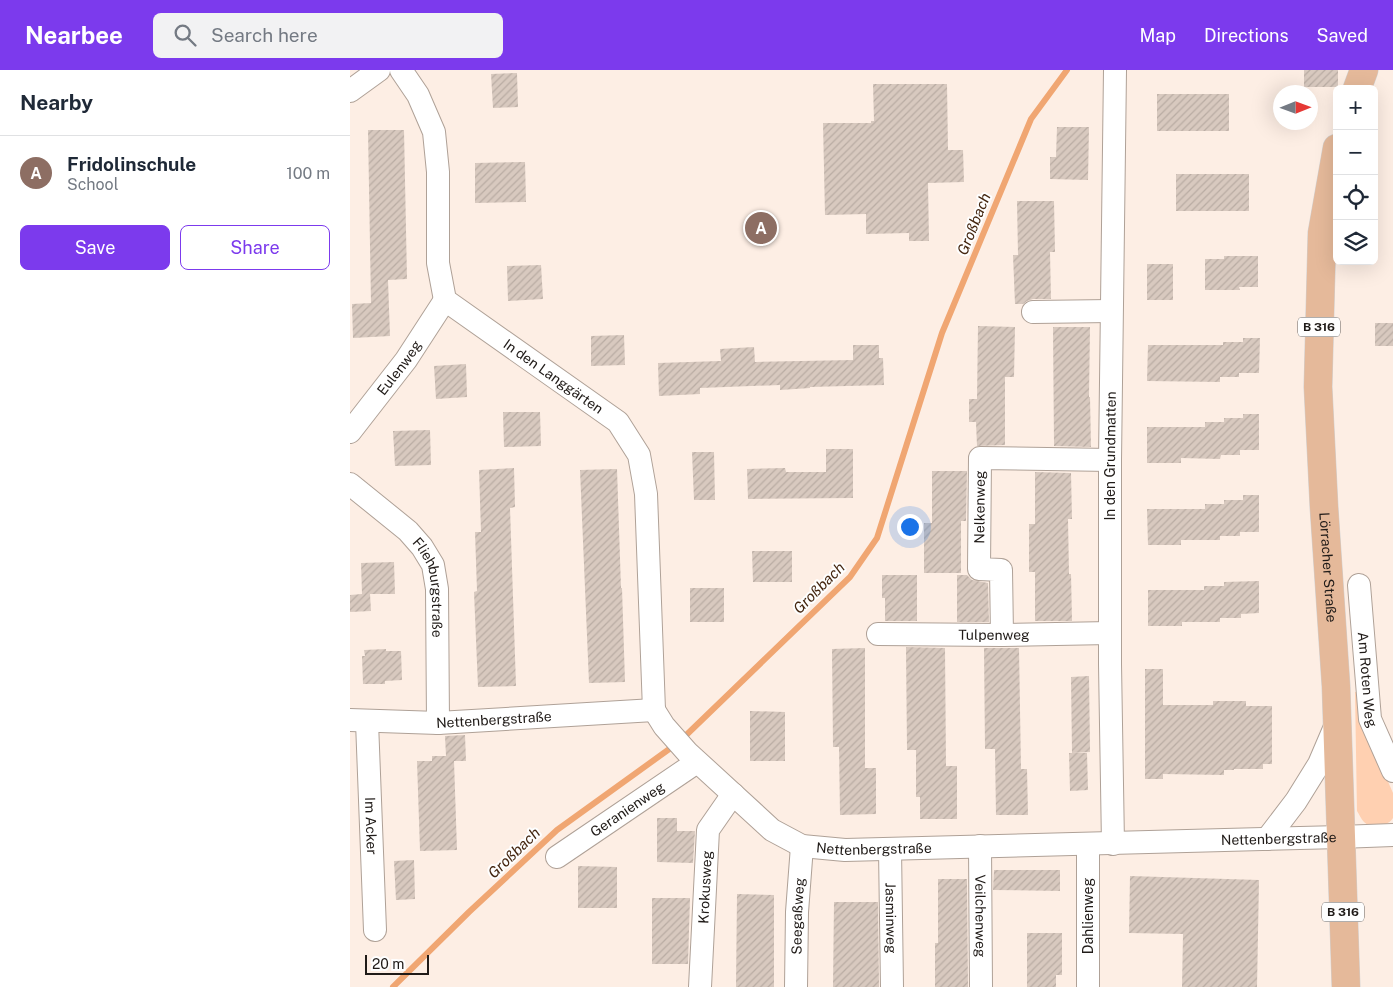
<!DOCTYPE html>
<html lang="en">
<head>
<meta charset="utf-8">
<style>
  body { margin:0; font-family:"Public Sans",sans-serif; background:#f2f2f3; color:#1f2937 }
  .controls { position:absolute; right:15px; top:15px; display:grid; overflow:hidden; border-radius:8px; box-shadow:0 5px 20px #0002 }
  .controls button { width:45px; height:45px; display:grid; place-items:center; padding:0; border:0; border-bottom:1px solid #e0e1e3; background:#fff; color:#1f2937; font:25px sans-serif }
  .compass { position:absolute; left:923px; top:15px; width:45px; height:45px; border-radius:50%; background:#fff; box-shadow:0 5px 20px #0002; rotate:89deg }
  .scale { position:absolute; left:15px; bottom:12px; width:64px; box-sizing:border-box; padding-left:5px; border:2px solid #201b18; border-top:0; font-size:14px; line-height:18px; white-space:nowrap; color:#201b18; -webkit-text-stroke:4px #fefefe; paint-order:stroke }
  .you { position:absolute; left:559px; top:456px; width:18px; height:18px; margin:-12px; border:4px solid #fff; border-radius:50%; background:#1a73e8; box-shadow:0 0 0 8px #1a73e833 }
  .badge { display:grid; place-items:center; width:32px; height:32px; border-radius:50%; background:#7c3aed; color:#fff; font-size:16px; font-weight:700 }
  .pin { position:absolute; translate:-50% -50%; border:2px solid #fff; box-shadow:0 1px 5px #0006 }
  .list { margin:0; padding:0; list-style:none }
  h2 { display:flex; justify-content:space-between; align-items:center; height:65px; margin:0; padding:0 20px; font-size:21px }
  h2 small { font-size:16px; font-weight:400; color:#747a83 }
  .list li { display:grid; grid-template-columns:32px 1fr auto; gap:15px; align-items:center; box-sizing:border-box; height:75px; padding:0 20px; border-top:1px solid #e0e1e3 }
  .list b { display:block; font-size:19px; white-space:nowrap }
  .list p { margin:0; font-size:16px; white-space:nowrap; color:#747a83 }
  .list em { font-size:16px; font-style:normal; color:#747a83 }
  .actions { display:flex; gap:10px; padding:15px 20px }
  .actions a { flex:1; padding:11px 0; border:1px solid #7c3aed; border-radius:8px; text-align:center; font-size:18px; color:#7c3aed }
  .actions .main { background:#7c3aed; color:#fff }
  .icon { flex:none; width:28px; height:28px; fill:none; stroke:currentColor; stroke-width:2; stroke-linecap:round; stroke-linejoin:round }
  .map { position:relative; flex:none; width:1043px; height:917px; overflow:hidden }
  header { display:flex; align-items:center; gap:30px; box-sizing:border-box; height:70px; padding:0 25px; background:#7c3aed; color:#fff }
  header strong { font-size:24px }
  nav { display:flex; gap:28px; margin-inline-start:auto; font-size:18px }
  .search { width:350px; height:45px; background:#f2f2f3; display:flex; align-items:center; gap:12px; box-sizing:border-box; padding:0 18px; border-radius:8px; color:#747a83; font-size:19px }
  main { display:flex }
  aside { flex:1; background:#fff }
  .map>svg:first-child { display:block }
  .grass { fill:#ffd0b1 }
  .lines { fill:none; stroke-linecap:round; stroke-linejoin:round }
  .stream { stroke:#f0a672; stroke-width:6 }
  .building { fill:url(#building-hatch) }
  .minor-casing { stroke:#afa197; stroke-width:24 }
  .major-casing { stroke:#d2d1d1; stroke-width:29 }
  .minor { stroke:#fff; stroke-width:22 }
  .major { stroke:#e5b99a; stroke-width:28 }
  .labels { text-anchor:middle; stroke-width:4; stroke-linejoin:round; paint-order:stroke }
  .shield { fill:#fefefe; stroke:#635f5d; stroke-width:1 }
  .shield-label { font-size:12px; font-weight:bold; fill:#201b18 }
  .street-label { font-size:14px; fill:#201b18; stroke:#fefefe }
  .water-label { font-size:15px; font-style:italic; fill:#442610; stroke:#fefefe }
</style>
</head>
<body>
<header>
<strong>Nearbee</strong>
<div class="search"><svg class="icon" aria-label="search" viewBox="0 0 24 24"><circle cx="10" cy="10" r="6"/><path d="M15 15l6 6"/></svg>Search here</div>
<nav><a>Map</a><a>Directions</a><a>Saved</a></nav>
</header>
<main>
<aside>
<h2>Nearby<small></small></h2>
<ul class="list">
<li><span class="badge" style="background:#8d6e63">A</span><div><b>Fridolinschule</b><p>School</p></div><em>100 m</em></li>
</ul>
<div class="actions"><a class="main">Save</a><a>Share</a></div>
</aside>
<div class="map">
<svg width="1043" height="917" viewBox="0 0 1043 917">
  <defs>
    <pattern id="building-hatch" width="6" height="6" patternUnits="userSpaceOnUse" patternTransform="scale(1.25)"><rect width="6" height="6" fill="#d8c9bf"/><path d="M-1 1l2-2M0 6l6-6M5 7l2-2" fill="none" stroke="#b9aca3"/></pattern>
  </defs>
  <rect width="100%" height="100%" fill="#fdeee4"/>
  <path class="grass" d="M 1005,622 L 1010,622 L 1013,654 L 1043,723 L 1043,748 C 1037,757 1022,760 1014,752 C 1011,749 1009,744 1007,741 Z"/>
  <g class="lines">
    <polyline class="stream" points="43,917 119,842 207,760 329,672 500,507 527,468 592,263 681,49 717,0"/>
  </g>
  <g class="building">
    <rect x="954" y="0" width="34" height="17"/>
    <polygon points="167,3 168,37 143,38 141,4"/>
    <polygon points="523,14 597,14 598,80 613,80 614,112 578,113 579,171 559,171 559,163 516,164 516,144 475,145 473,53 521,53 521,51 524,51"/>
    <rect x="807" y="24" width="72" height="37"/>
    <polygon points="707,57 739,57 738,110 700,109 700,87 706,87"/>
    <polygon points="18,60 54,60 57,209 38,210 40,266 3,268 2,234 21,233"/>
    <polygon points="175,92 176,132 125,133 125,93"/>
    <rect x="826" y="104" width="73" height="37"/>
    <polygon points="667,131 704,131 705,182 700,182 701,229 683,229 677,231 673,234 665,234 663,185 668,185"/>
    <polygon points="874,186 908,186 908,217 889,217 890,220 855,220 855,189 874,189"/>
    <rect x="797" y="194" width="26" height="36"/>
    <polygon points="191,195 193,229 158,231 157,196"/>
    <rect x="1025" y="253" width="18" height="23"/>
    <polygon points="628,256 665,257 664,307 655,307 655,375 627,376 626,352 619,352 619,329 627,329"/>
    <polygon points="703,257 740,257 739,327 740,327 741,377 704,376"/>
    <polygon points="274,265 275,295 241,296 241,266"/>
    <polygon points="893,268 910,268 909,303 889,303 889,307 870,307 870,312 797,311 798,275 873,275 873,272 893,272"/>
    <polygon points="503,275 529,275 529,288 533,288 534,315 460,317 460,318 430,320 430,315 350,318 350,324 309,326 308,293 371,291 370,279 404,277 405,292 503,290"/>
    <polygon points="116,294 117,327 86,329 84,296"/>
    <polygon points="153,342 190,342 191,376 154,377"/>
    <polygon points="893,344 909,344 909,380 890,380 890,385 871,385 870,389 831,388 831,393 797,393 797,357 855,357 855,352 874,352 874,348 893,348"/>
    <polygon points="80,360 81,395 45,396 43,361"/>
    <polygon points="476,379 503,379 503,428 398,429 397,399 435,398 436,402 476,402"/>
    <polygon points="342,382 364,382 365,430 344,430"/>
    <polygon points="164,398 165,437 160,438 166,616 128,617 124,522 127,521 125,462 131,462 129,400"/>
    <polygon points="267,399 271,518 272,518 275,612 239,613 230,400"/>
    <polygon points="582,401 617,401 616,451 611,451 611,503 574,503 574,453 582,453"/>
    <polygon points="685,402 721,403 722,449 718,449 719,504 721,504 722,551 685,551 685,502 679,502 679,454 685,454"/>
    <polygon points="893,425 909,425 909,462 890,462 890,466 870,466 870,470 831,470 831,475 798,475 797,439 855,439 855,434 874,434 874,430 893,430"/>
    <polygon points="402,481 442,481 442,512 403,512"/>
    <polygon points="44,492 45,524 20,524 21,541 0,542 0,525 12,524 11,493"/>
    <polygon points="532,505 567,505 567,551 535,551 535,528 532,528"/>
    <polygon points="607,505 617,505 622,510 638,513 639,552 607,552"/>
    <polygon points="909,511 909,543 891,544 891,548 870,548 870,552 832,552 832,556 798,556 798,520 854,520 854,516 874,516 874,512"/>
    <rect x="340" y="518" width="34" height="34"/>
    <polygon points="556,577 595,578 596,696 607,696 607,749 570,749 570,727 566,727 566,680 557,680"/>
    <polygon points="515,578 515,698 526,698 526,744 490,745 489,677 483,677 482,579"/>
    <polygon points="634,578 669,578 671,699 677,699 678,745 646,745 645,679 635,679"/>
    <polygon points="36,579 36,581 51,581 52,610 35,611 35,614 13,614 12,586 15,586 14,580"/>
    <polygon points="795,599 813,599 813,635 863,635 863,631 896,631 896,636 922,636 922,694 913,694 913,699 884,699 884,700 874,700 874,705 813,704 813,709 795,709"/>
    <polygon points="739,606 740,682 722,683 721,607"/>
    <polygon points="400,641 435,642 435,691 400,691"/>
    <polygon points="115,665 116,691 104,691 107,780 70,781 67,691 82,691 82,686 96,686 95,666"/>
    <polygon points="719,683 737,683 738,720 720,721"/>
    <polygon points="307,748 327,748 327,761 345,761 343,793 307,792"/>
    <polygon points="64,790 65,829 46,830 44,791"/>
    <polygon points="228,796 267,797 267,838 228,838"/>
    <polygon points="644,800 710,800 710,821 643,820"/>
    <polygon points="780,806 909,810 907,917 832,917 833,864 779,863"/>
    <polygon points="588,809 617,809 618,917 585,917 585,873 588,873"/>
    <polygon points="387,824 424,825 424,917 386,917"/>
    <polygon points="302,828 340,828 338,894 302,894"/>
    <polygon points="484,832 528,832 529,917 483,917"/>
    <polygon points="677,863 712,863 712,905 706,905 706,917 677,917"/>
  </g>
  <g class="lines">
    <defs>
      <g id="minor">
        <path id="s1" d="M 51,0 L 68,25 L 84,62 L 88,102 L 88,193 L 95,230 L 268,352 L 289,385 L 296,424 L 304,640"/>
        <polyline points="0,21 29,0"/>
        <polyline points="683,242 761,241"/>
        <path id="s2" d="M 0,362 L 56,290 L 95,230"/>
        <path id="s3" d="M 0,414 L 58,461 L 72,477 L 83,495 L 87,519 L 88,653"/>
        <path id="s4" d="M 1009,515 L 1020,649 L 1043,701"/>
        <path id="s5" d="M 528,564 L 652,565 L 760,563"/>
        <path id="s6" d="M 652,565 L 651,500 L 629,499 L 630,388 L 760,390"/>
        <path id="s7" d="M 304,640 L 314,656 L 337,682 L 422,760 L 452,776 L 495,780 L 990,767 L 1043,765"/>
        <path id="s8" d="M 0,650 L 88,653 L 304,640"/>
        <path id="s9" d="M 17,652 L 25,860"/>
        <polyline points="917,769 946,731 969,694 987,652"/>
        <path id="s10" d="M 763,774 L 760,594 L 760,390 L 765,0"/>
        <path id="s11" d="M 630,776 L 631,917"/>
        <path id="s12" d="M 540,779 L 542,917"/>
        <path id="s13" d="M 207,787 L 347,692"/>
        <path id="s14" d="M 350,917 L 358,760 L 383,724"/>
        <path id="s15" d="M 446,917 L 447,842 L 452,776"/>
        <polyline points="738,917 738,774"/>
      </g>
      <g id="major">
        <polyline points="1007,19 1014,0"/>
        <path id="s16" d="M 987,78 L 972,163 L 968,317 L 974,437 L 986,616 L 996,917"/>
      </g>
    </defs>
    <use href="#minor" class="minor-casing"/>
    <use href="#major" class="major-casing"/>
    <use href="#minor" class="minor"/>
    <use href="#major" class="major"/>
  </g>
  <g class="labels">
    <g class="shield">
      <rect x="948" y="247.5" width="42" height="19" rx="4"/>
      <rect x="972" y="832.5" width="42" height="19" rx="4"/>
    </g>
    <g class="shield-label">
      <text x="969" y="261">B 316</text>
      <text x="993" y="846">B 316</text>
    </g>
    <g class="street-label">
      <text dy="5" stroke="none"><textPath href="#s2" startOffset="81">Eulenweg</textPath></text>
      <text dy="5" stroke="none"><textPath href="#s1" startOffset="372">In den Langgärten</textPath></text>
      <text dy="5" stroke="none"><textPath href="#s10" startOffset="388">In den Grundmatten</textPath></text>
      <text dy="5" stroke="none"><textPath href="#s6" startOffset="149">Nelkenweg</textPath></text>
      <text dy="5" stroke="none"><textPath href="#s16" startOffset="421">Lörracher Straße</textPath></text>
      <text dy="5" stroke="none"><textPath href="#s3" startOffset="138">Fliehburgstraße</textPath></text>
      <text dy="5" stroke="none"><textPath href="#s5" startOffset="116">Tulpenweg</textPath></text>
      <text dy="5" stroke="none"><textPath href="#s4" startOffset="95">Am Roten Weg</textPath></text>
      <text dy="5" stroke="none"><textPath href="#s8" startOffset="144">Nettenbergstraße</textPath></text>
      <text dy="5" stroke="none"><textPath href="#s13" startOffset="85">Geranienweg</textPath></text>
      <text dy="5" stroke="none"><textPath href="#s9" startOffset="104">Im Acker</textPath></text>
      <text dy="5" stroke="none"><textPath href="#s7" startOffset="680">Nettenbergstraße</textPath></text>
      <text dy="5" stroke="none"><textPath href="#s7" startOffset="275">Nettenbergstraße</textPath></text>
      <text dy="5" stroke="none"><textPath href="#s14" startOffset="100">Krokusweg</textPath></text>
      <text dy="5" stroke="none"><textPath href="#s15" startOffset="71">Seegaßweg</textPath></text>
      <text transform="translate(738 846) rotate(-90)" y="5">Dahlienweg</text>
      <text dy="5" stroke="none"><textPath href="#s11" startOffset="70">Veilchenweg</textPath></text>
      <text dy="5" stroke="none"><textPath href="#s12" startOffset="69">Jasminweg</textPath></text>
    </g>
    <g class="water-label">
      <text transform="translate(624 154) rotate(-68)" y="5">Großbach</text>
      <text transform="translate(469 518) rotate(-45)" y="5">Großbach</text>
      <text transform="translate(164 783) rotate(-44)" y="5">Großbach</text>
    </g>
  </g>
</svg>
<div class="controls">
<button>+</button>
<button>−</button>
<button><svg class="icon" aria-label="locate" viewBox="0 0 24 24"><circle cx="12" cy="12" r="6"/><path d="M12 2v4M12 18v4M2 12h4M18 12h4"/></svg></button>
<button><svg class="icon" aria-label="layers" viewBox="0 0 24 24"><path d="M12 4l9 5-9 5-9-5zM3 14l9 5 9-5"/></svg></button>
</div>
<svg class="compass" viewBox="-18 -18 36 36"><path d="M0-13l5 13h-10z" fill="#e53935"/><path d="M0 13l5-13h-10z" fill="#747a83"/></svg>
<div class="scale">20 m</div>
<div class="you"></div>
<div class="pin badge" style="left:411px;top:158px;background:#8d6e63">A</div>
</div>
</main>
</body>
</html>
